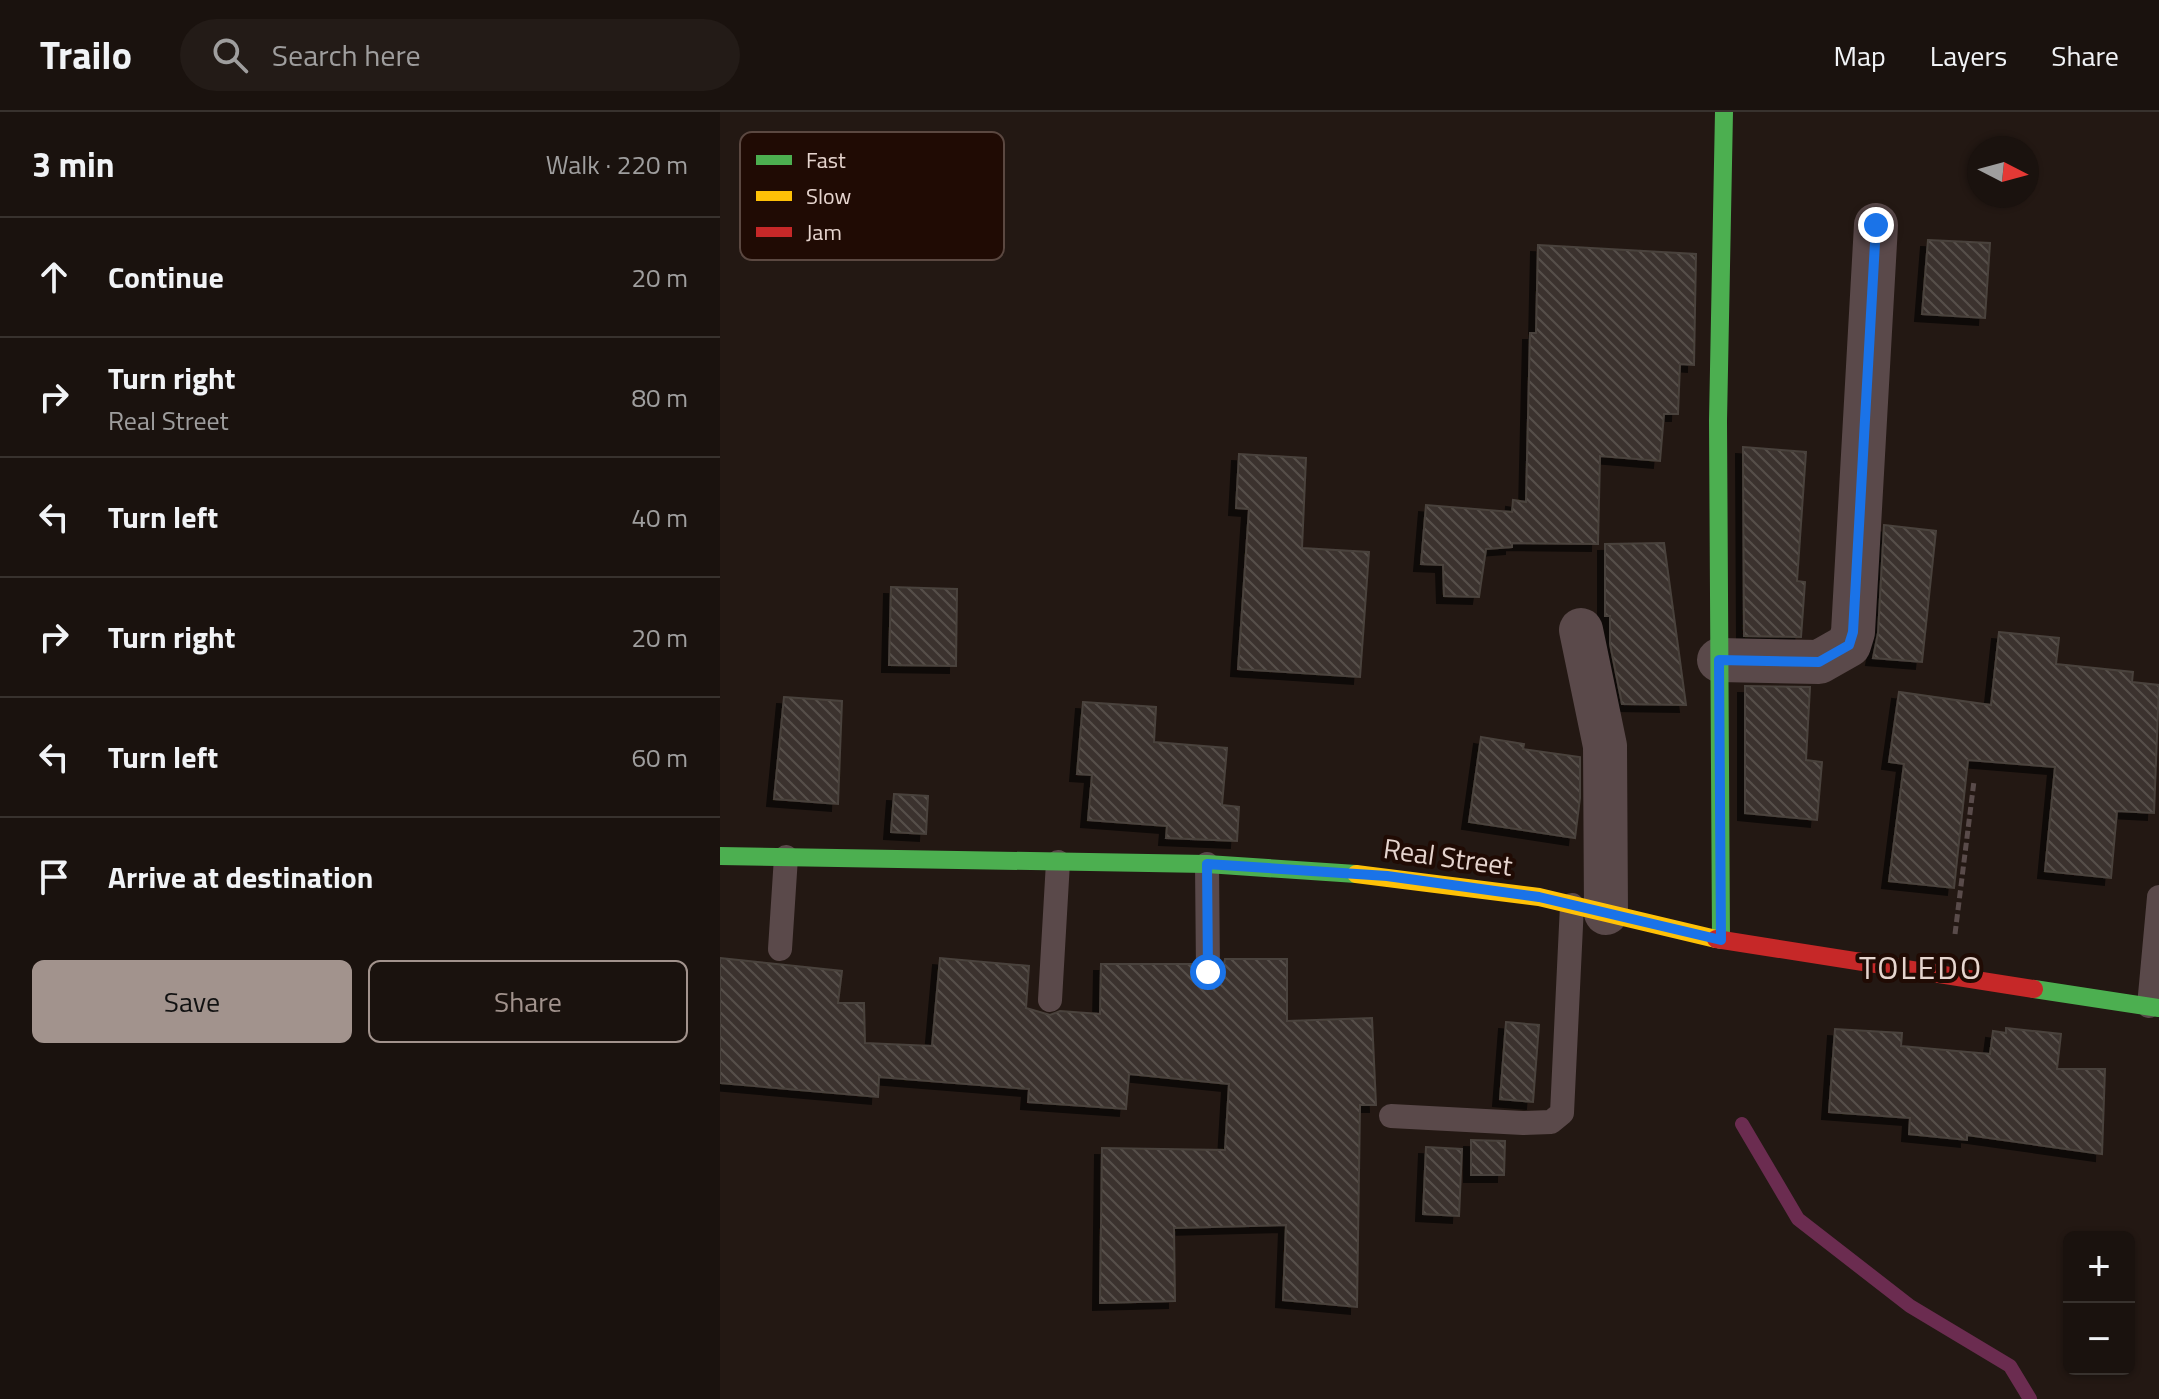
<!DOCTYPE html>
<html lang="en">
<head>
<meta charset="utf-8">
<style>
  body { margin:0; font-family:"Titillium Web",sans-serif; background:#231b17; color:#f1f3f6 }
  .controls { position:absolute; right:24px; bottom:24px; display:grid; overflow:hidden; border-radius:12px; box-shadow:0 2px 6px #0004 }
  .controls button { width:72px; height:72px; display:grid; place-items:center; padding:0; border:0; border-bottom:2px solid #38322e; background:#1a120e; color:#f1f3f6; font:40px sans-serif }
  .compass { position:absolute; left:1247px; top:24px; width:72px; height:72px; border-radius:50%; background:#1a120e; box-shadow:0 2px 6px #0004; rotate:96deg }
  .stop { position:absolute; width:24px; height:24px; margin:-18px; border:6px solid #1a73e8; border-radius:50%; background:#fff }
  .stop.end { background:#1a73e8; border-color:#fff; box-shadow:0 2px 8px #0008 }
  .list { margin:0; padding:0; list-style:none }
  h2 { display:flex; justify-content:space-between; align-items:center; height:104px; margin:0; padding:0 32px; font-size:34px }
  h2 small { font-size:26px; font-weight:400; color:#9f9e9e }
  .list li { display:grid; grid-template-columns:52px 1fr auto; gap:24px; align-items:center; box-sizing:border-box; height:120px; padding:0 32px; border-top:2px solid #38322e }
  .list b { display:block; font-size:30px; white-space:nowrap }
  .list p { margin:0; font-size:26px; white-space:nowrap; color:#9f9e9e }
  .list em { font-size:26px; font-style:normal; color:#9f9e9e }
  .actions { display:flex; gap:16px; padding:24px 32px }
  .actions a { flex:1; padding:18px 0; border:2px solid #a2938d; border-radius:12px; text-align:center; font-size:28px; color:#a2938d }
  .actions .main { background:#a2938d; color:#111 }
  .icon { flex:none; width:44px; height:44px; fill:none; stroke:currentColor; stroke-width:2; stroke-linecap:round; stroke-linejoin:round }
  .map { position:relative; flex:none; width:1439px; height:1287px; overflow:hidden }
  header { display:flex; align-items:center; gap:48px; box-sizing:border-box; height:112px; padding:0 40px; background:#1a120e; border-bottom:2px solid #38322e }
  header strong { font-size:38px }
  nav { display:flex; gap:44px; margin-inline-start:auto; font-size:28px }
  .search { width:560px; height:72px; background:#231b17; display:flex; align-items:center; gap:20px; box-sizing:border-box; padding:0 28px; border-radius:44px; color:#9f9e9e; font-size:30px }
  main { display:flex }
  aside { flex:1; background:#1a120e }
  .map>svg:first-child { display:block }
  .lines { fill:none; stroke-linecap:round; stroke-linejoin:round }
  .stream { stroke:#6b2c50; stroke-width:14 }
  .building { fill:url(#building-back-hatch); stroke:#4a423c; stroke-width:2; filter:url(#shadow) }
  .path { stroke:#594b4a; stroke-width:5; stroke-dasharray:8 4; stroke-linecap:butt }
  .lane { stroke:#5a494a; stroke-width:24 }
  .street { stroke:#5a494a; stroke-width:44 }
  .fast { stroke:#4caf50; stroke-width:18 }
  .slow { stroke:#ffc107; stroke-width:18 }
  .jam { stroke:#c62828; stroke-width:18 }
  .route { stroke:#1a73e8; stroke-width:10 }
  .labels { text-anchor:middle; stroke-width:8; stroke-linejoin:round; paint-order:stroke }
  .street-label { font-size:28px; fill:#e6d5cf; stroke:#200b04 }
  .quarter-label { font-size:32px; letter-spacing:2px; fill:#e6d5cf; stroke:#200b04 }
  .key { fill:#200b04; stroke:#5b4841; stroke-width:2 }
  .key-label { font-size:22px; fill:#e6d5cf }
</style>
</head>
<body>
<header>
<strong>Trailo</strong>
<div class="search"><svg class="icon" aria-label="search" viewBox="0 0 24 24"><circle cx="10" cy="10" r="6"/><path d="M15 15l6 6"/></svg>Search here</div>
<nav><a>Map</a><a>Layers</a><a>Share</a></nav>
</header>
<main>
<aside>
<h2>3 min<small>Walk · 220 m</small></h2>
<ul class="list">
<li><svg class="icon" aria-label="ahead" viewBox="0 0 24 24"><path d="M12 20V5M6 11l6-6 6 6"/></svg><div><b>Continue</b></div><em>20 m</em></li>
<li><svg class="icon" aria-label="right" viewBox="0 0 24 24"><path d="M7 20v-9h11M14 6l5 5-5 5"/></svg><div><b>Turn right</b><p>Real Street</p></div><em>80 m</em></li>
<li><svg class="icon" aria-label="left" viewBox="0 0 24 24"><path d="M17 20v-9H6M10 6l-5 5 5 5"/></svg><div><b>Turn left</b></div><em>40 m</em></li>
<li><svg class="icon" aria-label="right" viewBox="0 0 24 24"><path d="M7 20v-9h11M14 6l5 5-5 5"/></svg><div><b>Turn right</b></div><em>20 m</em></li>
<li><svg class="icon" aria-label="left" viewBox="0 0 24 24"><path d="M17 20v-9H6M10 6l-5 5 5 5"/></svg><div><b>Turn left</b></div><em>60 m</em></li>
<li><svg class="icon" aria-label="arrive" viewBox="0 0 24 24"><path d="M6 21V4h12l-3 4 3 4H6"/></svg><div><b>Arrive at destination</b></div></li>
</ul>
<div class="actions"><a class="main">Save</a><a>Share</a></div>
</aside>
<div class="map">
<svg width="1439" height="1287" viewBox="0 0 1439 1287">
  <defs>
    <pattern id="building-back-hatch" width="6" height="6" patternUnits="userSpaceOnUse" patternTransform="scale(2)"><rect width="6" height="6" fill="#3b332d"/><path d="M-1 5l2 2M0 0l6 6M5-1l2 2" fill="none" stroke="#57504a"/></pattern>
    <filter id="shadow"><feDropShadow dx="-7" dy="7" stdDeviation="0" flood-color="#0009"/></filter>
  </defs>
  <rect width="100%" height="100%" fill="#231813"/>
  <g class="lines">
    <polyline class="stream" points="1022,1012 1078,1107 1190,1194 1290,1254 1310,1287"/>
  </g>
  <g class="building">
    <polygon points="1208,128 1270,131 1265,206 1202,202"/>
    <polygon points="818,133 976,142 974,253 960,252 958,302 944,302 940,349 880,344 878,432 792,431 792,435 766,437 759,485 724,484 723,453 701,452 706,393 792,400 793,388 806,390 810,221 816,221"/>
    <polygon points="1023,335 1086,340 1077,469 1085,470 1081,525 1024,524"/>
    <polygon points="519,342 586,346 582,436 649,440 640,565 518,557 529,397 516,396"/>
    <polygon points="1164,413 1216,419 1202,550 1153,546 1158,521"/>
    <polygon points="944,431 966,593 902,592 890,532 890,504 885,504 885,432"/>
    <polygon points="171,475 237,477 236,554 169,553"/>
    <polygon points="1279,520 1339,526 1336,552 1413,560 1412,570 1439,573 1434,701 1397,699 1391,766 1325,759 1335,655 1248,648 1234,776 1169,769 1184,652 1169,650 1179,580 1271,593"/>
    <polygon points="1025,574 1090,575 1086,648 1102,650 1097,708 1025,701"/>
    <polygon points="64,585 122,589 118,692 54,687"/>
    <polygon points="363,590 436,595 434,630 507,636 502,693 519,695 517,729 446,726 447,714 368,708 372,663 357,662"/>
    <polygon points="761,625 804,632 803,637 860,645 860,686 855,726 749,710"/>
    <polygon points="174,682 208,684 206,722 171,720"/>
    <polygon points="0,846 122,859 118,891 144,891 145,931 212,934 220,846 309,854 306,896 330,903 340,899 380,902 381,852 473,852 476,868 489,875 501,868 505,847 567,847 567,909 652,906 656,993 640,993 637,1195 563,1188 566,1113 454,1116 455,1189 380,1191 382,1036 505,1038 509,972 409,962 406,997 308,990 309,977 159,965 158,985 0,971"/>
    <polygon points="786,910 819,913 813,990 780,987"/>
    <polygon points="1286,916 1341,922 1337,957 1385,957 1382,1042 1247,1023 1247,1028 1189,1022 1190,1006 1109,1000 1115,917 1182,921 1181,934 1270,942 1273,919 1286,921"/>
    <polygon points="751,1028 785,1029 784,1063 751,1063"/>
    <polygon points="706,1035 742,1037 739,1104 703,1102"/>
  </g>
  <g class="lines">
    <polyline class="path" points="1235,822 1254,669"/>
    <g class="lane">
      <polyline points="487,752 488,860"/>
      <polyline points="60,837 66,745"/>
      <polyline points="330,888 338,750"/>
      <polyline points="1429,894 1439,785"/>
      <polyline points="671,1004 803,1011 831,1010 842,1001 852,793"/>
    </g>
    <g class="street">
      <polyline points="861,518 885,634 886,801"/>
      <polyline points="999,548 1099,550 1129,533 1133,520 1156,113"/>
    </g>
    <g class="fast">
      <polyline points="0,744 487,752 636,762"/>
      <polyline points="1001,828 998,309 1004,0"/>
      <polyline points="1314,877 1439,896"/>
    </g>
    <polyline class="slow" points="636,762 819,785 996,827"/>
    <polyline class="jam" points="996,827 1314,877"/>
  </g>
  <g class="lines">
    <polyline class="route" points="488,860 487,752 667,764 819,785 1001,828 999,548 1099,550 1129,533 1133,520 1156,113"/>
  </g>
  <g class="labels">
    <g class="street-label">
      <text transform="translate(728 745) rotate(8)" y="10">Real Street</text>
    </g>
    <g class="quarter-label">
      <text x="1201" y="867">TOLEDO</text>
    </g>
  </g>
  <rect x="20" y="20" width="264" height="128" rx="12" class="key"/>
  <rect x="36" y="43" width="36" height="10" fill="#4caf50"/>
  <rect x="36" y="79" width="36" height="10" fill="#ffc107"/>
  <rect x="36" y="115" width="36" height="10" fill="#c62828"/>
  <g class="key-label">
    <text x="86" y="56">Fast</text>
    <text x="86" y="92">Slow</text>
    <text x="86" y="128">Jam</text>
  </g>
</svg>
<div class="controls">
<button>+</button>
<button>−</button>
</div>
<svg class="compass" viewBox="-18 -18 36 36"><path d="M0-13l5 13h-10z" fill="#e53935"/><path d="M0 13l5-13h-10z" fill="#9f9e9e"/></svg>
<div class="stop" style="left:488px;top:860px"></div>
<div class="stop end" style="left:1156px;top:113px"></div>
</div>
</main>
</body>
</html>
